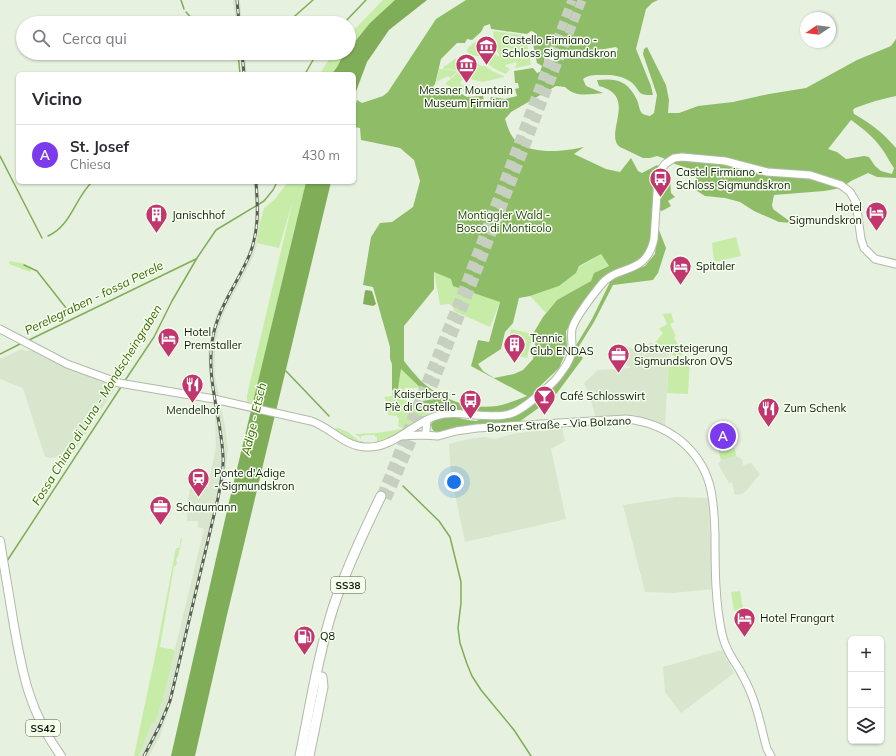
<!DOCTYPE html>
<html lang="it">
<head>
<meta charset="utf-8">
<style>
  body { margin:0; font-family:Mulish,sans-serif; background:#f2f2f3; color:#2b2b33 }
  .controls { position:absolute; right:12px; bottom:12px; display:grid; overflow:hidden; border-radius:6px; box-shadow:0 1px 3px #0004 }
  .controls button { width:36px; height:36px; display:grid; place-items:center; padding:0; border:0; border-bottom:1px solid #e1e1e2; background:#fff; color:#2b2b33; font:20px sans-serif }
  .compass { position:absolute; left:800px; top:12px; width:36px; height:36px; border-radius:50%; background:#fff; box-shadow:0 1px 3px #0004; rotate:257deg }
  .you { position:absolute; left:454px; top:482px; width:14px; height:14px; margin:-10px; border:3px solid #fff; border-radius:50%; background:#1a73e8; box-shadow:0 0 0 6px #1a73e833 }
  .badge { display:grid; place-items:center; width:26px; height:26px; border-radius:50%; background:#7c3aed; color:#fff; font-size:13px; font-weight:700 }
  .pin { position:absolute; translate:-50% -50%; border:2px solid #fff; box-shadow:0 1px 4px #0006 }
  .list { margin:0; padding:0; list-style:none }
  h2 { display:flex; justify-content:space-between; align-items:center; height:52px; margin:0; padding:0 16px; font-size:17px }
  h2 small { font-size:13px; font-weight:400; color:#7c7c81 }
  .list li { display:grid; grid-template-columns:26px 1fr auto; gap:12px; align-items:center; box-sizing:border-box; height:60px; padding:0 16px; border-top:1px solid #e1e1e2 }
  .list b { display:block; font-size:15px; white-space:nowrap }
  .list p { margin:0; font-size:13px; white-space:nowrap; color:#7c7c81 }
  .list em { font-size:13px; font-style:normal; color:#7c7c81 }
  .icon { flex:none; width:22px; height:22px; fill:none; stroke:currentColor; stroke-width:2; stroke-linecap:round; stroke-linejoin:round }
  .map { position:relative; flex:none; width:896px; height:756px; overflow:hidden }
  .search { position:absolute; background:#fff; box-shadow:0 1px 3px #0004; left:16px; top:16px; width:340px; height:44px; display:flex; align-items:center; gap:10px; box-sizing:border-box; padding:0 14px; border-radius:22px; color:#7c7c81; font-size:15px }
  .panel { position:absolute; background:#fff; box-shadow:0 1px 3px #0004; left:16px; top:72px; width:340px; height:112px; border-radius:6px }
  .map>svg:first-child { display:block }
  .built { fill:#d8e6cd }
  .green { fill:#c7eca8 }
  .forest { fill:#8fbd67; fill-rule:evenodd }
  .water { fill:#80ad57 }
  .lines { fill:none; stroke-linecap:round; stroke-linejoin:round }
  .stream { stroke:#80ad57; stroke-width:1.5 }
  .highway-tunnel { stroke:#c7d0c0; stroke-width:9; stroke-dasharray:9 4.5; stroke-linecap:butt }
  .secondary-casing { stroke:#b1baa9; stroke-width:9 }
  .primary-casing { stroke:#b1baa9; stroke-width:10 }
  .highway-casing { stroke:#b1baa9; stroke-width:11 }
  .secondary { stroke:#fff; stroke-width:7 }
  .primary { stroke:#fff; stroke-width:8 }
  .highway { stroke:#fff; stroke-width:9 }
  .rail-casing { stroke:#595f55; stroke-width:3 }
  .rail { stroke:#f4ffec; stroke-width:1.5; stroke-dasharray:4.5; stroke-linecap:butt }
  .labels { text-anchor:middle; stroke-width:3; stroke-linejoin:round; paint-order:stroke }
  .shield { fill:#f4ffec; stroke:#565d53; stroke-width:1 }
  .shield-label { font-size:10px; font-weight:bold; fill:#131711 }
  .poi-label { font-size:11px; fill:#131711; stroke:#f4ffec; text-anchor:start }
  .park-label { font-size:11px; fill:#263915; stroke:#f4ffec }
  .street-label { font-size:11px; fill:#131711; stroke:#f4ffec }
  .water-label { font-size:12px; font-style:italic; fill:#3c6404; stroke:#f4ffec }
</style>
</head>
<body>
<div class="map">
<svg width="896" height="756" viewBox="0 0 896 756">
  <rect width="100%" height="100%" fill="#e7f1df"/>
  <g class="built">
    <polygon points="233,0 240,0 242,23 236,23"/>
    <polygon points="240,53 245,53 247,74 242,74"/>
    <polygon points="253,182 258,182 260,206 260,223 257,243 254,255 245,273 225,310 218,330 215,346 215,376 225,426 228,449 224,479 172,700 160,736 149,756 139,756 152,722 155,723 163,699 204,529 198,527 198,521 187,521 187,502 192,483 208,487 216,447 215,415 210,382 208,351 210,339 217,313 246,260 251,246 254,233 256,208"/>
    <polygon points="650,342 669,352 665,426 654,421 634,415 596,418 589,394 584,383 598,370 631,368 613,357 621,344 639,351 641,348 646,350"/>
    <polygon points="22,349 25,351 32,350 82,374 116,387 74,452 52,458 45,457 23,388 0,379 0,359"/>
    <polygon points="562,428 565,441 551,449 566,519 465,542 451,475 449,444 469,439 484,437 495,439 512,434"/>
    <polygon points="736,456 742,459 743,465 751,463 760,474 746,491 742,494 735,495 732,482 729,483 718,464 721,460"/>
    <polygon points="676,497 708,498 713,589 673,593 645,592 623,505"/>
    <polygon points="722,650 734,673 681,713 665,692 663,667"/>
  </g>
  <g class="green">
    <polygon points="383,0 395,0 370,23 349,49 349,35"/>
    <polygon points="493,31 523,35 526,39 531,64 530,65 515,68 517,63 516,62 505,65 506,67 510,69 506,74 495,69 481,59 481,56 475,56 468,53 467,49 472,44 480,39 485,41 486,36 489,37 491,51 499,57 499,54 493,46 494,40"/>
    <path d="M 333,53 L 345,53 C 339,61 339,67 331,74 L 320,74 Z"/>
    <polygon points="456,58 461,65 459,70 443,69 444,66 447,65"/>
    <polygon points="469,62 476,62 481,66 485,66 494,72 504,76 504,77 483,82 466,78 466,73 460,70 462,68 465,68 469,64"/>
    <polygon points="439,69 458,71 450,78 448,76 436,82"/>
    <polygon points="459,71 465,74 464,78 460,83 464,86 464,91 459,89 458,91 445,84"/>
    <polygon points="288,182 306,182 253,403 247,401 247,395 293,200 279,248 257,243 260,223 264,208 274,200"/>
    <polygon points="736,237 741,256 714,262 712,243"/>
    <polygon points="601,254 609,266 594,273 591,281 557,300 546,313 530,296 559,286 575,273 579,267"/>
    <polygon points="10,261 26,264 26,265 32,267 30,272 9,264"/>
    <polygon points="434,272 466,282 500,302 490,327 454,311 453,306 449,304 440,305"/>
    <polygon points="671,313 674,322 670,324 676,336 674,337 683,355 676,357 654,344 663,333 659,329 667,324 663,314"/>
    <polygon points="511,329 533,334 527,358 505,353"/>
    <polygon points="669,359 690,360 688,394 667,393"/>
    <path d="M 401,368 L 431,398 L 429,400 L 423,401 L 418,388 L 405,388 L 402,396 C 413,411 419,402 429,411 L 427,416 L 404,429 L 398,426 L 399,419 L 397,416 L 388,415 L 389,407 L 384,397 L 392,396 L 392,390 L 398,389 Z"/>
    <polygon points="338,428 348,432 359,441 363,441 362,444 351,441 333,429"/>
    <polygon points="401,429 405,430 385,440 377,443 377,437 375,437 375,435 365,435 364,436 361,436 361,438 355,434 377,433"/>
    <polygon points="735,448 736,456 721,460 718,449"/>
    <polygon points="181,538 182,538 178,557 177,557 176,561 177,561 176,566 174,566 160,647 175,650 163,699 155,723 152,722 139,756 134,756 157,647 176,548 179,548"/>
    <polygon points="740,591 743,609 734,611 731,592"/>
  </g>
  <g class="forest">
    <path d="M 466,0 L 658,0 L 652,3 L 646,9 L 636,49 L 651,86 L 653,95 C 636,96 641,90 631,82 C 621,75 612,75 601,75 C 594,75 588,75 583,79 L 586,86 L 603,93 C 589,94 576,98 565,87 L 556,86 L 511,112 L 505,119 C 508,128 511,138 519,143 C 535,155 566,151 584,147 L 574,154 L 606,169 L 620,172 L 631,158 L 638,171 L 642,173 L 657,165 L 659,167 L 650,246 L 642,259 L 603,277 L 593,290 L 566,331 L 567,350 L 559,368 L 536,390 L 534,396 L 521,405 L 502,414 L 464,413 L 442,407 L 433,408 L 421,403 L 423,401 L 429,400 L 431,398 L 401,369 L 398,389 L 392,390 L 392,364 L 390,359 L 390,347 L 373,287 L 363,285 L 371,237 L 380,223 L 392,222 L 413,207 L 420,181 L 414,160 L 400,148 L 361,140 L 360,128 L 354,127 L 354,110 L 357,100 L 362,103 L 383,96 L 388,92 L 436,19 ZM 490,24 L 491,29 L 527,34 L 531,31 L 534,32 L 536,35 L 532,39 L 537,63 L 542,66 L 540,72 L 537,73 L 533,68 L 514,71 L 515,83 L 518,83 L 519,88 L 515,89 L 517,96 L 505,99 L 491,97 L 490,100 L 488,102 L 484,100 L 483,96 L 467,97 L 456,91 L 454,95 L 440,91 L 437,93 L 434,92 L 432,88 L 435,84 L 441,59 L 457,43 L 465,43 L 467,39 L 472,40 L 481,32 L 484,26 ZM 616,47 L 618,49 L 616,54 L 597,58 L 594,57 L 593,51 ZM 544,49 L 553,49 L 555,53 L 553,61 L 548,63 L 544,62 L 545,54 ZM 601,254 L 609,266 L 594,273 L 591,281 L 557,300 L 543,317 L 534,332 L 536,339 L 533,359 L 523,370 L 514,374 L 494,378 L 483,371 L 478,364 L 501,349 L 505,332 L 513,323 L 519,298 L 530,296 L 559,286 L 576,273 L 579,266 ZM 434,272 L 451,279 L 453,286 L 500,302 L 489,342 L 478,340 L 471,366 L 527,396 C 517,400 507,404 497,406 C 470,410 440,399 420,380 C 415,374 409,368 404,361 L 404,326 L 434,289 Z"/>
    <path d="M 896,39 L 896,96 C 881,99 868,103 855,108 L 853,110 L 854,114 C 872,124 883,133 896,148 L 896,178 L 877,177 L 868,173 L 851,181 L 841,188 L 824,191 L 774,195 L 772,205 L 773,209 L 792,223 L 779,222 L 754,211 L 740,202 L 725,198 L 705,196 L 694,189 L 697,171 L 675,164 L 663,158 L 657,156 L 650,158 L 643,158 L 620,147 C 603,134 639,96 599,86 L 597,80 C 617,78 628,81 637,100 C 639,104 639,109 641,112 C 643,115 646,115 650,116 L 654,113 L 657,95 L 643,54 L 644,49 L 647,47 L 666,85 L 669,100 L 668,113 L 679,113 L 698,106 L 733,102 L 769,94 L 806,88 L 857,60 L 891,46 ZM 851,120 C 862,128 874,137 882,149 C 887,155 889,162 894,168 L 892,174 L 881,171 L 875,166 L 869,157 L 864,156 L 846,159 L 837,152 L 828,149 Z"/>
    <polygon points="664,173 670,180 671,193 675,197 668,201 671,206 662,211 659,210 659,230 666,248 658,273 653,280 613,285 594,322 576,351 583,358 554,397 519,422 435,432 432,429 431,424 435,420 446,416 459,417 462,419 476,421 483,418 514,416 560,378 575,347 592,319 612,278 645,266 655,254 657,235 660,186"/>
  </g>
  <g class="water">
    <path d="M 395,0 L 427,0 L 389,30 L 367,62 L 354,97 L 354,74 L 331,74 C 339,67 339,61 345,53 L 349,53 L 349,49 L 370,23 Z"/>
    <polygon points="306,182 331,182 227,615 195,756 171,756 229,502"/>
    <polygon points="366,290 372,291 376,304 373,306 363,304 365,291"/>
  </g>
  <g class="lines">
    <g class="stream">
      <polyline points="181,0 184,9"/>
      <polyline points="186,12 196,23"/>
      <polyline points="287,23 313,0"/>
      <polyline points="344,23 366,0"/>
      <polyline points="238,53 240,74"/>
      <polyline points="305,74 317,53"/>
      <polyline points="0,156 42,238"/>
      <path d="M 48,236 C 71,226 75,198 92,182"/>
      <polyline points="24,265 37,271 70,313"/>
      <polyline points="27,341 196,259"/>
      <polyline points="0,354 22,343"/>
      <polyline points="286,371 329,416"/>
      <polyline points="124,382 154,337 172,301 197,258 216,230 264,201 273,190 277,182"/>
      <polyline points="403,486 439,521 450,537 461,582 461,603 458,628 460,643 467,664 472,676 481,690 514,730 531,756"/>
      <polyline points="7,561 121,387"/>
    </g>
    <g class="highway-tunnel">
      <polyline points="381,496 466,282 572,0"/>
      <polyline points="387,499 410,446 582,0"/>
    </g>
    <defs>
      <g id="secondary">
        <path d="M 0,329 L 67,364 L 119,383 L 214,399 L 311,421 C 330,427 344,446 365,447 C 393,449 411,424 436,416 C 449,412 462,414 475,415 C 509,418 516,415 541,393 C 548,387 555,382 560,374 C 566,366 572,358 572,347 C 572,341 571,335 572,329 C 575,317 592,296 600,286 C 617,263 646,277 654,239 L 658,178 L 660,171 L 665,164 L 674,158 L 682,157 L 725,161 L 767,172 L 810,175 L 841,185 L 850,192 L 856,202 L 861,239 L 864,248 L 875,259 L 896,264"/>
        <polyline points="426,431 427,420"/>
        <path d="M 401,436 L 421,435 L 438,436 L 456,431 L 477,428 L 626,419 C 647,421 665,428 681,441 C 712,467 714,497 715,535 C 715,567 715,602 722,634 C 725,648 732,658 739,669 C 744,678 749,687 752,696 C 759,713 762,732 767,749 L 771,756"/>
      </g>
      <path id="primary" d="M 0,541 C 4,567 9,594 13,620 C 22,672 29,712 61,756"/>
      <g id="highway">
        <path d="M 300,756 C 310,707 318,656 333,608 C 346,569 363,533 381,496"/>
        <polyline points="309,756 323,687 322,677"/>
      </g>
    </defs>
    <use href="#secondary" class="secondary-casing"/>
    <use href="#primary" class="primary-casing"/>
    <use href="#highway" class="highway-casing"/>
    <use href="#secondary" class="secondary"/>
    <use href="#primary" class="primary"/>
    <use href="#highway" class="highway"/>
    <defs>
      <g id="rail">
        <polyline points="237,0 239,23"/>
        <polyline points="242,53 244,74"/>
        <path d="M 144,756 L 160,725 L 170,701 L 218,498 C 221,484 224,470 223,456 C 221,415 205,377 213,336 C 219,306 237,284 249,256 C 259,232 258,208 256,182"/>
      </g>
    </defs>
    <use href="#rail" class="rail-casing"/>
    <use href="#rail" class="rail"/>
  </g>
  <defs>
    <symbol id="museum-pin" viewBox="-11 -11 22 30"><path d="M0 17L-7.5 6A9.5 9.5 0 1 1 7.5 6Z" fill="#c1366d" stroke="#f4ffec"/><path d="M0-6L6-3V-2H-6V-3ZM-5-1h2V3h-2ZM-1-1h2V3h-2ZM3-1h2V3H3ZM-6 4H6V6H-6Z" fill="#fff"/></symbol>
    <symbol id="bus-pin" viewBox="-11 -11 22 30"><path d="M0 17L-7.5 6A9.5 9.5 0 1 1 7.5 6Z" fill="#c1366d" stroke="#f4ffec"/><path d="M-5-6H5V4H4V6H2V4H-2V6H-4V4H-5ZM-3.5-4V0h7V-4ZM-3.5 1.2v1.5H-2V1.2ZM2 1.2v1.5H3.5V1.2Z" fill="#fff"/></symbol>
    <symbol id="hotel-pin" viewBox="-11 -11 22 30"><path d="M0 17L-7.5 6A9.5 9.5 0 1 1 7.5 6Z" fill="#c1366d" stroke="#f4ffec"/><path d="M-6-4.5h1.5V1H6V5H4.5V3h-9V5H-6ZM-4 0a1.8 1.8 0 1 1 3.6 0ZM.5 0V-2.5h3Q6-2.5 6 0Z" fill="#fff"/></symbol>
    <symbol id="building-pin" viewBox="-11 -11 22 30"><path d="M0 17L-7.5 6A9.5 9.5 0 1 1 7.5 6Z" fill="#c1366d" stroke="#f4ffec"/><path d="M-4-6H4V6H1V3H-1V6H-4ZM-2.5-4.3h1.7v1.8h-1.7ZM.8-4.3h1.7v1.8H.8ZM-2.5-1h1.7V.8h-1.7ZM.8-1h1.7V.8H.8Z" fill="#fff"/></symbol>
    <symbol id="office-pin" viewBox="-11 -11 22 30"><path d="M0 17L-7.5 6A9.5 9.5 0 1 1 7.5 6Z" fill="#c1366d" stroke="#f4ffec"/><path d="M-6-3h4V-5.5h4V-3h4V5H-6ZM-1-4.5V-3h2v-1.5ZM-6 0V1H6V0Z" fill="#fff"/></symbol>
    <symbol id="restaurant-pin" viewBox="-11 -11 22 30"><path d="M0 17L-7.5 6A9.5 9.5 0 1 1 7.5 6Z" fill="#c1366d" stroke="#f4ffec"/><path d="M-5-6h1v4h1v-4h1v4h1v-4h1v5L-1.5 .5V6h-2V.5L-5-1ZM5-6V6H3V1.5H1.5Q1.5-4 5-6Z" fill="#fff"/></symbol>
    <symbol id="bar-pin" viewBox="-11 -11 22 30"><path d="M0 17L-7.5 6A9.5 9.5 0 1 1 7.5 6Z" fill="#c1366d" stroke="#f4ffec"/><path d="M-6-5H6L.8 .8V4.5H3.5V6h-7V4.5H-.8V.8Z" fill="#fff"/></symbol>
    <symbol id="station-pin" viewBox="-11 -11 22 30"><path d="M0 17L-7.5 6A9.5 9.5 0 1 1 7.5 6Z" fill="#c1366d" stroke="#f4ffec"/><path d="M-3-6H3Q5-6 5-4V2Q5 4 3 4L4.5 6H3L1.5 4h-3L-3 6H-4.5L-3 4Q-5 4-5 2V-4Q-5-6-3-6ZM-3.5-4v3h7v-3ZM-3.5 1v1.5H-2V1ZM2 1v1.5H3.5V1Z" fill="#fff"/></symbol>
    <symbol id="fuel-pin" viewBox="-11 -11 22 30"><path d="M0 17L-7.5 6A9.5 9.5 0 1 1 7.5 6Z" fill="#c1366d" stroke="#f4ffec"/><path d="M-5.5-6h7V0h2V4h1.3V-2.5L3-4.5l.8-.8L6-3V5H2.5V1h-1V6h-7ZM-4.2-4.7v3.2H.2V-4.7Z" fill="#fff"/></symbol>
  </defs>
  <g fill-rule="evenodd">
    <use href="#museum-pin" x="474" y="34" width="25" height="34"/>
    <use href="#museum-pin" x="454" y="52" width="25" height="34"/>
    <use href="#bus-pin" x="648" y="166" width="25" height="34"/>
    <use href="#hotel-pin" x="864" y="200" width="25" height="34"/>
    <use href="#building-pin" x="144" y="202" width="25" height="34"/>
    <use href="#hotel-pin" x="668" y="254" width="25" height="34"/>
    <use href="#hotel-pin" x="156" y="326" width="25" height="34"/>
    <use href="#building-pin" x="502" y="332" width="25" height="34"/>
    <use href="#office-pin" x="606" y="342" width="25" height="34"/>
    <use href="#restaurant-pin" x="180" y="372" width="25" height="34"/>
    <use href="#bar-pin" x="532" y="384" width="25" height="34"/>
    <use href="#bus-pin" x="458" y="388" width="25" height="34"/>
    <use href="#restaurant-pin" x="756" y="396" width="25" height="34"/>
    <use href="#station-pin" x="186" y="466" width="25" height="34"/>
    <use href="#office-pin" x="148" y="494" width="25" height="34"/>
    <use href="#hotel-pin" x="732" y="606" width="25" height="34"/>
    <use href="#fuel-pin" x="292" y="624" width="25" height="34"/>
  </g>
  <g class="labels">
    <g class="shield">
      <rect x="331" y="577" width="34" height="16" rx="3"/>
      <rect x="26" y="720" width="34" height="16" rx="3"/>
    </g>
    <g class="shield-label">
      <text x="348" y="589">SS38</text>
      <text x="43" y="732">SS42</text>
    </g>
    <g class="poi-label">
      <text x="502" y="44">Castello Firmiano -<tspan x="502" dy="13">Schloss Sigmundskron</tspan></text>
      <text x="466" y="94" text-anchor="middle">Messner Mountain<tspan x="466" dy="13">Museum Firmian</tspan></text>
      <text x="676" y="176">Castel Firmiano -<tspan x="676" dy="13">Schloss Sigmundskron</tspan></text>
      <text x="862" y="211" text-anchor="end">Hotel<tspan x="862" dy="13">Sigmundskron</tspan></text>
      <text x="172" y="219">Janischhof</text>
      <text x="696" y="270">Spitaler</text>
      <text x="184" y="336">Hotel<tspan x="184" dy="13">Premstaller</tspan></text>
      <text x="530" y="342">Tennic<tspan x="530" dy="13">Club ENDAS</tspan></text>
      <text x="634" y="352">Obstversteigerung<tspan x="634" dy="13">Sigmundskron OVS</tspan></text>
      <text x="456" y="398" text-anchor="end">Kaiserberg -<tspan x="456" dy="13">Piè di Castello</tspan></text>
      <text x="560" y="400">Café Schlosswirt</text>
      <text x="784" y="412">Zum Schenk</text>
      <text x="193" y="414" text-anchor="middle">Mendelhof</text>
      <text x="214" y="477">Ponte d'Adige<tspan x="214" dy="13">- Sigmundskron</tspan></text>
      <text x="176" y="511">Schaumann</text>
      <text x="760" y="622">Hotel Frangart</text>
      <text x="320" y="640">Q8</text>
    </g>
    <g class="park-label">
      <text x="504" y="219">Montiggler Wald -<tspan x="504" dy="13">Bosco di Monticolo</tspan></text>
    </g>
    <g class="street-label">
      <text transform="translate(559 424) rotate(-3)" y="4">Bozner Straße - Via Bolzano</text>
    </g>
    <g class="water-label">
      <text transform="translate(94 298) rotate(-26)" y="4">Perelegraben - fossa Perele</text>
      <text transform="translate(97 405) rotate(-58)" y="4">Fossa Chiaro di Luna - Mondscheingraben</text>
      <text transform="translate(254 419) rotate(-77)" y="4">Adige - Etsch</text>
    </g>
  </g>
</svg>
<div class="controls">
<button>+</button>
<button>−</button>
<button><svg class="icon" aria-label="layers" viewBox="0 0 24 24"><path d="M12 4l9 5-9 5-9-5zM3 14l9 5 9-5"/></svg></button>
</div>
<svg class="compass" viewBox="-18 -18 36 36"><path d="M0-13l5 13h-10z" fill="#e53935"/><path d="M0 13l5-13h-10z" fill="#7c7c81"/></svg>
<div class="you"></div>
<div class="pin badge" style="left:723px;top:436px">A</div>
<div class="search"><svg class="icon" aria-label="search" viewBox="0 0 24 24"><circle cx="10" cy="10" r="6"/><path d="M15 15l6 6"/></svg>Cerca qui</div>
<section class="panel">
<h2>Vicino<small></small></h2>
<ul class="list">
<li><span class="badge">A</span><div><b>St. Josef</b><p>Chiesa</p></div><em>430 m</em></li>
</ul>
</section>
</div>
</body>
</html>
